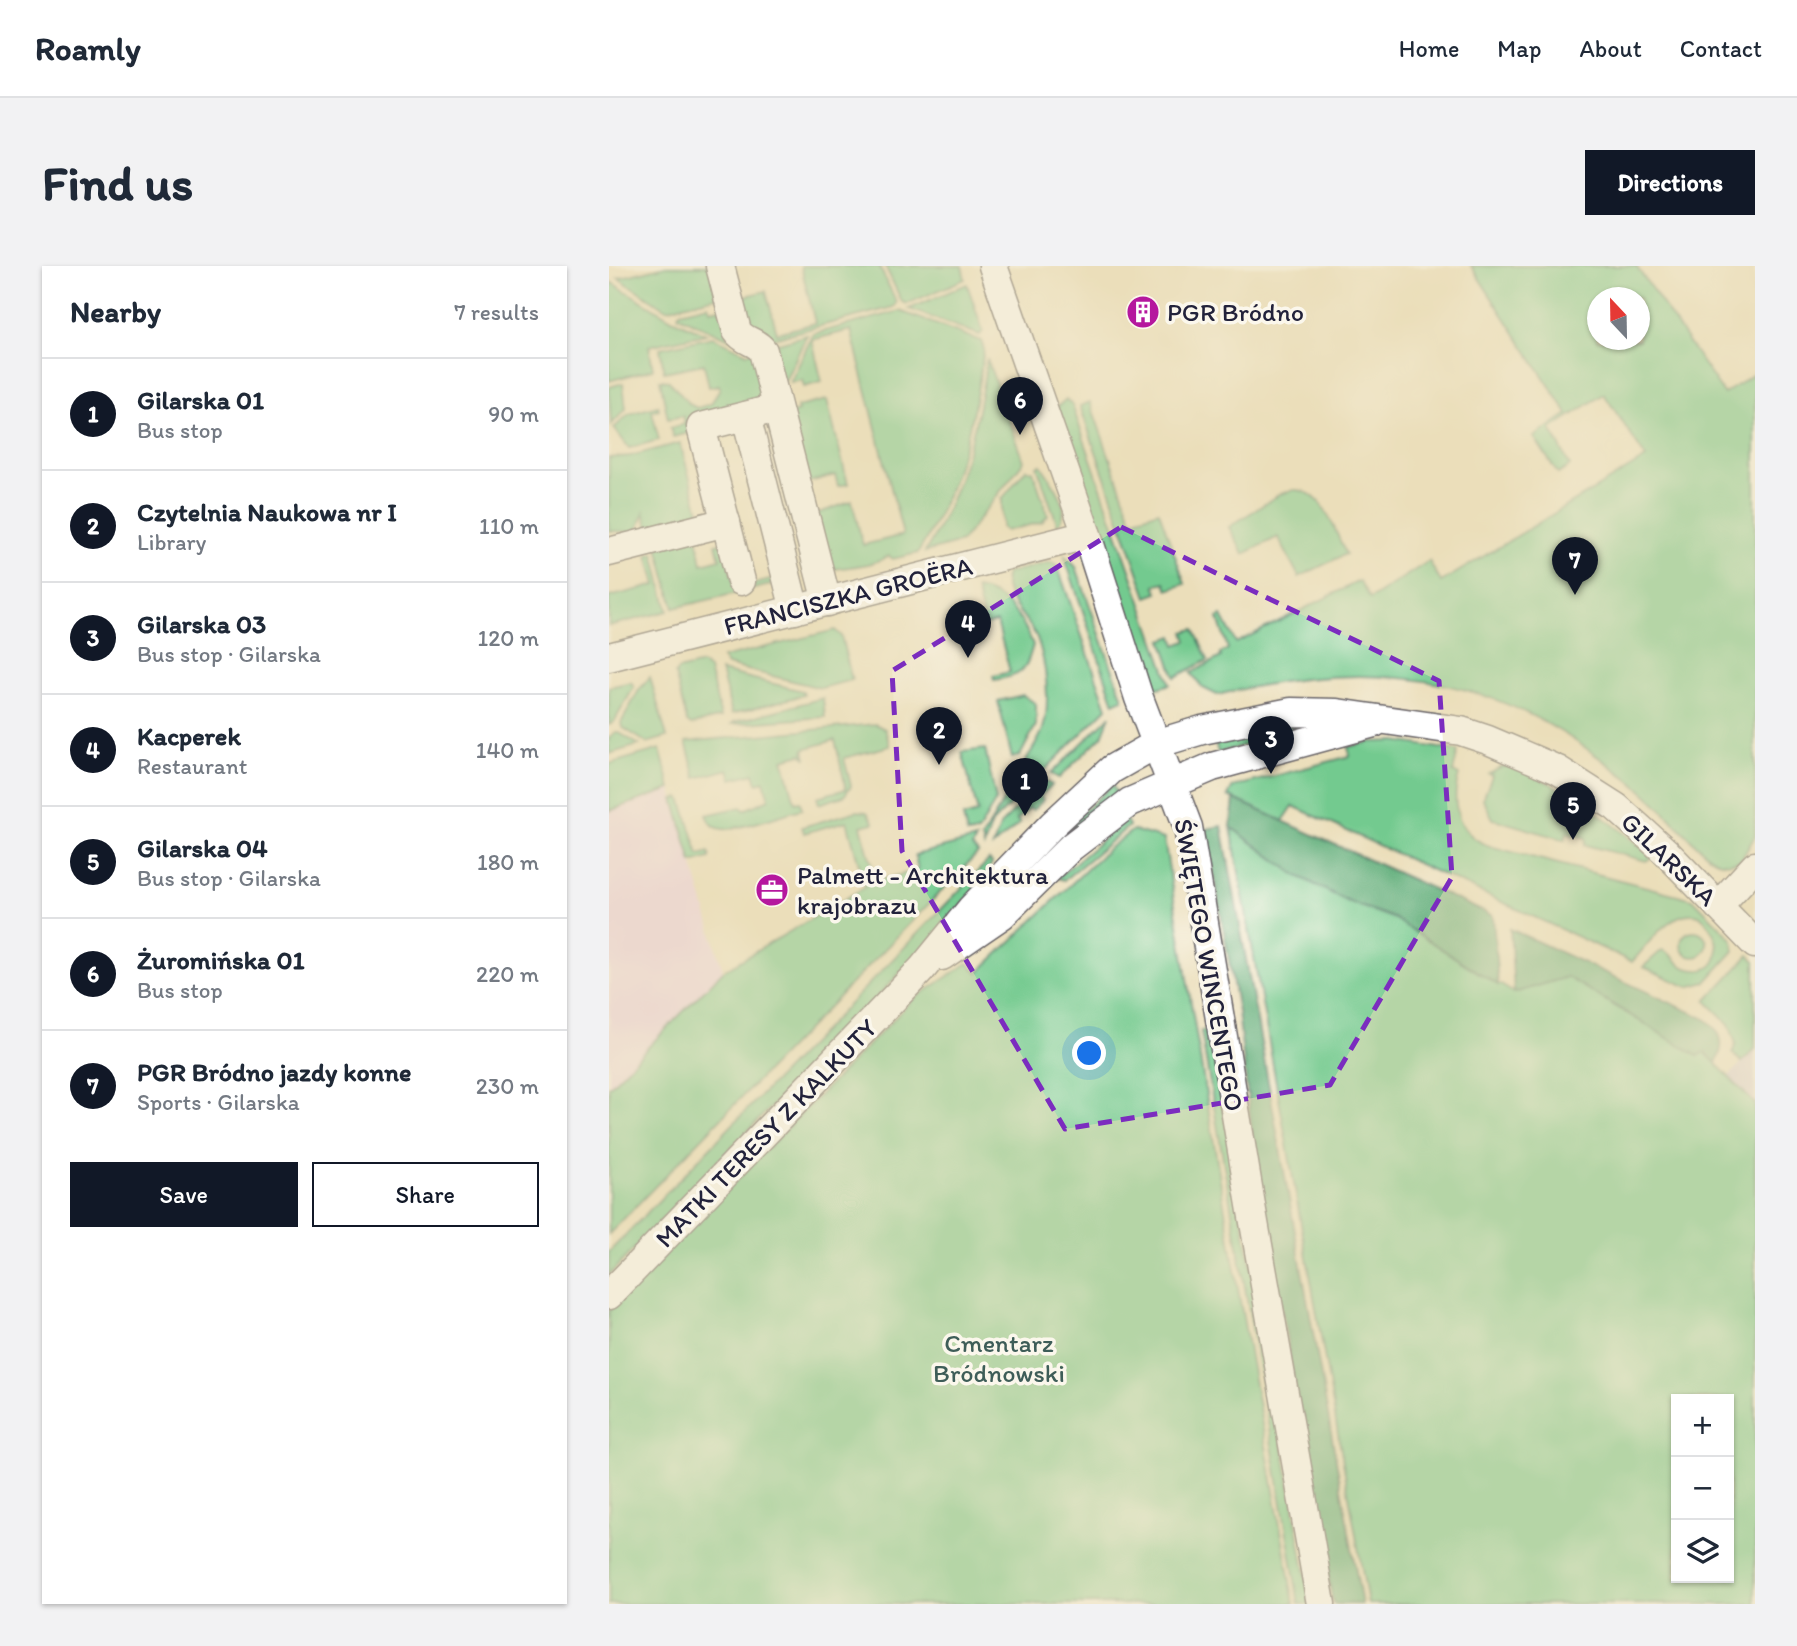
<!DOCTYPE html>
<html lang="en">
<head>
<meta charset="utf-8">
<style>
  body { margin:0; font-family:Itim,sans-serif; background:#f2f2f3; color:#1f2937 }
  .controls { position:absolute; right:21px; bottom:21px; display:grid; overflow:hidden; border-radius:0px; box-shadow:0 2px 5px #0004 }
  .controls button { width:63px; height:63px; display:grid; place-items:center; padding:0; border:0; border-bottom:2px solid #e0e1e3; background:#fff; color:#1f2937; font:35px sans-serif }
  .compass { position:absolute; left:978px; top:21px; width:63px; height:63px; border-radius:50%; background:#fff; box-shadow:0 2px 5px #0004; rotate:338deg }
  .you { position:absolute; left:481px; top:788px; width:24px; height:24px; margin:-18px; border:5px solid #fff; border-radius:50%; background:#1a73e8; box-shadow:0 0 0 10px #1a73e833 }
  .badge { display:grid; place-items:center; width:46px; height:46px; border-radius:50%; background:#111827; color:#fff; font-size:23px; font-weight:700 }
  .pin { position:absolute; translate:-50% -58px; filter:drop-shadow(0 2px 4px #0008) }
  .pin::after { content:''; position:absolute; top:37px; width:24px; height:21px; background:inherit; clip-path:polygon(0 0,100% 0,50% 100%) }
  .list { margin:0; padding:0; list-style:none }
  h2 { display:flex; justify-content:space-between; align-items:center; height:91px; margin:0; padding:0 28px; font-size:30px }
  h2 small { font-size:23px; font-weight:400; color:#747a83 }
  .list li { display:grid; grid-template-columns:46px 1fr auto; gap:21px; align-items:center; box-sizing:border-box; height:112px; padding:0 28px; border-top:2px solid #e0e1e3 }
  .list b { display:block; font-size:26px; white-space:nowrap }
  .list p { margin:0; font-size:23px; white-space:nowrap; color:#747a83 }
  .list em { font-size:23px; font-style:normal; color:#747a83 }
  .actions { display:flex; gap:14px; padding:21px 28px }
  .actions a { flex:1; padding:16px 0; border:2px solid #111827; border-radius:0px; text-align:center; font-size:24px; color:#111827 }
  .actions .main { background:#111827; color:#fff }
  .icon { flex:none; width:38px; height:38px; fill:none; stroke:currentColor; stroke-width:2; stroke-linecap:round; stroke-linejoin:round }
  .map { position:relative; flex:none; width:1146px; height:1338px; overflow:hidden; border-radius:0px }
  header { display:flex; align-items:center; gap:42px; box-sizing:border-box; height:98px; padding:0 35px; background:#fff; border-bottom:2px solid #e0e1e3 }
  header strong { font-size:33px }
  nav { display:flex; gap:38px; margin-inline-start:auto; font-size:24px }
  .intro { display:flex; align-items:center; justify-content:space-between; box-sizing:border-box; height:168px; padding:0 42px }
  h1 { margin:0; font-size:49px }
  .button { padding:18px 32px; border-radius:0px; background:#111827; color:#fff; font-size:24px; font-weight:700 }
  main { display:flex; gap:42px; padding:0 42px }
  aside { flex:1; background:#fff; border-radius:0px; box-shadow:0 2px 5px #0004 }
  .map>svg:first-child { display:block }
  .built { fill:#eed0e7 }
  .industrial { fill:#ccbed3 }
  .green { fill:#73ca8f; stroke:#4a7665; stroke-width:2; fill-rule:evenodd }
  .forest { fill:#5eae7a; stroke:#40685a; stroke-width:2 }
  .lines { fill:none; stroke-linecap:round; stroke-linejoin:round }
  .minor-casing { stroke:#686467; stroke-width:31 }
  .minor { stroke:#fff; stroke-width:28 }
  .marked { fill:none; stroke:#7b2cbf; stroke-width:5; stroke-dasharray:14 9; stroke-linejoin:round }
  .labels { text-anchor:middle; stroke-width:7; stroke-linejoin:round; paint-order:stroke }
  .poi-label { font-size:26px; fill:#22223b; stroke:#fbf7ec; text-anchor:start }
  .street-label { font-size:26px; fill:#22223b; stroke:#fbf7ec }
  .park-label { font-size:26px; fill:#3e5d58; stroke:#fbf7ec }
</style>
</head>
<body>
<header>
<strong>Roamly</strong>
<nav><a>Home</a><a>Map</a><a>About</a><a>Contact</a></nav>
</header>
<div class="intro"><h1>Find us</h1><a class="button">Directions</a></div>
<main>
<aside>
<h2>Nearby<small>7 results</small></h2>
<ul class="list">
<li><span class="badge">1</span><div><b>Gilarska 01</b><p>Bus stop</p></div><em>90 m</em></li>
<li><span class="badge">2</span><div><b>Czytelnia Naukowa nr I</b><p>Library</p></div><em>110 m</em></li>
<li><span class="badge">3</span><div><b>Gilarska 03</b><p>Bus stop · Gilarska</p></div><em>120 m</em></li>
<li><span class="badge">4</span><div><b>Kacperek</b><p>Restaurant</p></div><em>140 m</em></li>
<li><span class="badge">5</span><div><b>Gilarska 04</b><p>Bus stop · Gilarska</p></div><em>180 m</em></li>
<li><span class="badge">6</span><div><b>Żuromińska 01</b><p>Bus stop</p></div><em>220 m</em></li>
<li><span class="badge">7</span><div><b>PGR Bródno jazdy konne</b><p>Sports · Gilarska</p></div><em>230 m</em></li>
</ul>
<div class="actions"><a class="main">Save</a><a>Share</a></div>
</aside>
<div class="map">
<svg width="1146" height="1338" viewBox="0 0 1146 1338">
  <rect width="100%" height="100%" fill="#fbf7ec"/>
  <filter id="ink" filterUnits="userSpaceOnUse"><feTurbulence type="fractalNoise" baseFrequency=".0143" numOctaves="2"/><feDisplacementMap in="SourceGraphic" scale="14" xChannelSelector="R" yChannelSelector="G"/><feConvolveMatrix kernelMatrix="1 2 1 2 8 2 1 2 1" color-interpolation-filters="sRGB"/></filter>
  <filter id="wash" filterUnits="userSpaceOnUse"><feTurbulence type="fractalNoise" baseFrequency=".00686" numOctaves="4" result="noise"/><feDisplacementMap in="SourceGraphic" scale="28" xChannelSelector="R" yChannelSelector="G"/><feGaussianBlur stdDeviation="1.57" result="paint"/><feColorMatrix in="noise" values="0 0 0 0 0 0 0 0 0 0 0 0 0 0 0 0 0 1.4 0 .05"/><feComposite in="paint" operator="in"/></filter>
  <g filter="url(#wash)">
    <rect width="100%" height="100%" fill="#ebdeba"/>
    <polygon class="built" points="60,515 114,705 0,821 0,530"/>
    <polygon class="industrial" points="1146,783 1146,838 1119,811"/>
    <g class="green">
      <polygon points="57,0 105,0 112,30 57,43 9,12"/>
      <polygon points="192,0 270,0 288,37 285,41 161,73 144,72 125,33 157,25 168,67 206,57"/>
      <polygon points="276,0 353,0 356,13 298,38 293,36"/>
      <path d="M 862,0 L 1027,0 L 1115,128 L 1146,107 L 1146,570 L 1132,594 C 1124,597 1114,598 1106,594 C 1090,586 1054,542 1037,528 C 1019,511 998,497 978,483 C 864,401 740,396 608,429 L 594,422 L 582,407 L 612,391 L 611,388 L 619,383 L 609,352 L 613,350 L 627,377 L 750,315 L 761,333 L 820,295 L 832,316 L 1037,192 L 995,128 L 942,163 L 961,200 L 949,208 L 925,171 L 959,148 ZM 988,32 L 1030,32 L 1030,74 L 988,74 Z"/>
      <polygon points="0,15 63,53 97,68 40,80 44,103 0,115"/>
      <polygon points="358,18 374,65 371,69 300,43"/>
      <polygon points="99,39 101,44 111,42 120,73 69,50 70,46"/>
      <path d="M 291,45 L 372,75 L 375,83 C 364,159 349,221 309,287 L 284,293 L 280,290 C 260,302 240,299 216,305 L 202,250 L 243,235 L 254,279 L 294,269 L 242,64 L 203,74 L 213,116 L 195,121 L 193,114 L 181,117 L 204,68 Z"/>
      <polygon points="198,69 174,119 158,80"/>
      <polygon points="104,71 138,87 147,85 154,134 84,166 64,171 61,162 76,158 74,150 59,153 51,114 60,115 80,138 88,142 102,138 111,122 110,119 100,121 95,98 55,106 51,82"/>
      <path d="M 378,93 L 415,195 L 352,276 L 316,286 C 352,226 368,162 378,93 Z"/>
      <polygon points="14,117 17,143 2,159 0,121"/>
      <polygon points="457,133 463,139 561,418 543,424 447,149 448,141"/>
      <polygon points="218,134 239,218 229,220 226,209 193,218 176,149 189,145 188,141"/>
      <polygon points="481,136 523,254 550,245 576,318 559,324 556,316 546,319 549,327 538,331 471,140"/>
      <polygon points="49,140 50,143 43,145 50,174 20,182 5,162 20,148"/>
      <polygon points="71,177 93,256 42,270 35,246 31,259 26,266 0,265 0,192 21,190"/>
      <path d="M 432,199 C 443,217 465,240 449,260 L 428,200 Z"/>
      <polygon points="417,203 424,205 439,249 433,256 397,265 393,262 393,233"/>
      <path d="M 685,224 C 715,223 726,266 737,288 L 690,311 L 669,271 L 635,288 L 620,261 L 671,228 Z"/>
      <polygon points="88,270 93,298 111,293 107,278 114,276 126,323 169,312 170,317 65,342 49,281"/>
      <polygon points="45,287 59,345 0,360 0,331 47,319 39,289"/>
      <polygon points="455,289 467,301 514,433 505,437"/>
      <path d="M 442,296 L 448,299 L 498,442 L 435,505 L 416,496 C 422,485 430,475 434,463 C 442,438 437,396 428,372 C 420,352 389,330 398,307 Z"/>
      <path d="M 367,323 C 397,327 414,353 424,379 C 416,407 414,409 385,414 L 384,410 L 401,406 L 388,356 L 376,359 Z"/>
      <polygon points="585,363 599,394 566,411 553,374 564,370 567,379 578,375 575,366"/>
      <polygon points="226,364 232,370 243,414 212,422 118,399 113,392"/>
      <polygon points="93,398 100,403 112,451 82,459 78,456 66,408 69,404"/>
      <polygon points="112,405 194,425 195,429 123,448"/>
      <polygon points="41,411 58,471 38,477 13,461 12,457 30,424"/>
      <polygon points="22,416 25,421 5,456 0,459 0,421"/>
      <polygon points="414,429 427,438 427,459 411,490 403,492 389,435"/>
      <polygon points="214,432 216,451 123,458 125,456"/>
      <polygon points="501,450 493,470 450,512 442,508"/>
      <path d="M 266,458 L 276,463 L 281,480 L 235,492 L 242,520 L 235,530 L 210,538 L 208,531 L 237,523 L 226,474 L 195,483 L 197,493 L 193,488 L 174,493 L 186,536 L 191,535 L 193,543 C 176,547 128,565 113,563 C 105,562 100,556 97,549 L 132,541 L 135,544 L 160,533 L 155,515 L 148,517 L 145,507 L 123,513 L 120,503 L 87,512 L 77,476 Z"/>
      <polygon points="705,459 609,487 605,471 654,460"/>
      <polygon points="6,466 9,466 30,479 0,488 0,472"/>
      <path d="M 787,475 L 849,485 L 844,506 L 850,509 C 841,540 849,571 884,581 L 1084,633 L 1124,674 L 1125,685 L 1097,716 L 1079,721 L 1034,701 L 1053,684 C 1065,687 1068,701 1081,703 C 1117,711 1115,669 1090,649 C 1062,641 1040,678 1023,696 L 684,540 L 674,555 L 619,530 L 624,521 L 741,490 L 739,481 L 761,476 Z"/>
      <polygon points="51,483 62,523 0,545 0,498"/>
      <polygon points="376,483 387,534 369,566 358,568 354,551 369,547 353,486"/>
      <path d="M 904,500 C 960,523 998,552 1044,591 L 1037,595 L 976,579 L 977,572 L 958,567 L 956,574 L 884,553 L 874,533 L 883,510 L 880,508 L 893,501 Z"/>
      <polygon points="412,504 428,512 383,557 375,580 373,572"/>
      <polygon points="435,515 443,519 431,530 434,534 424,544 420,542 408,554 411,557 384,580 392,558"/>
      <polygon points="503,519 510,531 366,647"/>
      <polygon points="72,532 90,589 100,586 101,592 83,597 65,533"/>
      <polygon points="248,545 258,546 265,557 252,560 267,615 309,604 306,589 367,573 363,581 369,587 0,968 0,821 114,705 256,621 238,555 195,567 193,561"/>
      <polygon points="517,554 520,560 455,614 448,612"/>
      <path d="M 622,561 L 687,609 L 740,636 L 784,652 L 905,727 L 958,711 L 1089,790 L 1095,785 L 1146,838 L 1146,1338 L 759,1338 ZM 1067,1133 L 1120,1133 L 1120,1312 L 1067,1312 Z"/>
      <polygon points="524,564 555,573 629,1023 685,1338 0,1338 0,1045 303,734 359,697 369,707 499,583"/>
      <polygon points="380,594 383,597 365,626 322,675 0,1009 0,986"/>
      <circle cx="1085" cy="678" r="13"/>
      <polygon points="1140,689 1146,695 1146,783 1133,796 1123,787 1127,778 1120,758 1097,735"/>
      <polygon points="600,764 702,1338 690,1338 592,765"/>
    </g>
    <g class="forest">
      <polygon points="625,533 884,650 889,719 784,652 740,636 687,609 622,561"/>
      <polygon points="613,560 753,1338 724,1338 646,893 629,746 597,563"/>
      <path d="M 901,663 L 1095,752 C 1113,765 1117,778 1107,797 L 1096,786 L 1089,790 L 958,711 L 905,727 Z"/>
    </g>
  </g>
  <g filter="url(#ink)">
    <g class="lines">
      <defs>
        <g id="minor">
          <path d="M 111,0 L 128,65 C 135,76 148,75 154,85 L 218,336"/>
          <polyline points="384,0 478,269 530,432 579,561 643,945 712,1338"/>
          <polyline points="137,150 186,344"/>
          <polyline points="0,286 117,256"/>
          <polyline points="132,315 92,161 168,142"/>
          <polyline points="0,391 478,269"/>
          <polyline points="1109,640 1146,600"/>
          <polyline points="333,690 393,649 462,581 521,536 603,501 765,457"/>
          <polyline points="0,1029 313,703 362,643 444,558 503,503 547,478 593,464 682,446 728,447 852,465 879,474 949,504 1007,541 1057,586 1146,678"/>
        </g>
      </defs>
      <use href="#minor" class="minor-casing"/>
      <use href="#minor" class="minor"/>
    </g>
  </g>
  <path d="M0 0H1146V1338H0ZM 512,261 L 830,415 L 843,611 L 721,819 L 456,863 L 293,585 L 283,405 Z" fill="#ebdeba" fill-opacity=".55" fill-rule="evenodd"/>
  <path class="marked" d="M 512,261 L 830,415 L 843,611 L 721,819 L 456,863 L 293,585 L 283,405 Z"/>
  <defs>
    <symbol id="building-disc" viewBox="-11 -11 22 22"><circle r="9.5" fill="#b5179e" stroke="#fbf7ec"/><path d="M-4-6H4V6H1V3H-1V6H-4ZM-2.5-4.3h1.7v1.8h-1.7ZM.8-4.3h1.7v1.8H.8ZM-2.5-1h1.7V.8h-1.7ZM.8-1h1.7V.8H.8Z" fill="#fff"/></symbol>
    <symbol id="office-disc" viewBox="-11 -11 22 22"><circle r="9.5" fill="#b5179e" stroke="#fbf7ec"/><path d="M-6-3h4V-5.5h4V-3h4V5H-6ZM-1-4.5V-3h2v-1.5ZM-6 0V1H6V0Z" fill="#fff"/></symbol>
  </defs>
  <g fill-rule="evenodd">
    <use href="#building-disc" x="515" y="27" width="38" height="38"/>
    <use href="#office-disc" x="144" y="605" width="38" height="38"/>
  </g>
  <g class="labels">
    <g class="poi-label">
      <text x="558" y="55">PGR Bródno</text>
      <text x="188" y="618">Palmett - Architektura<tspan x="188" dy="30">krajobrazu</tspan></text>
    </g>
    <g class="street-label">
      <text transform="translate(239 330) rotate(-14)" y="9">FRANCISZKA GROËRA</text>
      <text transform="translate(1060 593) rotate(44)" y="9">GILARSKA</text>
      <text transform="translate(600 699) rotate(80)" y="9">ŚWIĘTEGO WINCENTEGO</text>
      <text transform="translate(157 867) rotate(-46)" y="9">MATKI TERESY Z KALKUTY</text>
    </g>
    <g class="park-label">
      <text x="390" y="1086">Cmentarz<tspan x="390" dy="30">Bródnowski</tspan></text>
    </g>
  </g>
</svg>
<div class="controls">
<button>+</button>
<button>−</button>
<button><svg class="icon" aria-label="layers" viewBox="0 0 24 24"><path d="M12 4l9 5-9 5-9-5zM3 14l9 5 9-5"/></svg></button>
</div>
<svg class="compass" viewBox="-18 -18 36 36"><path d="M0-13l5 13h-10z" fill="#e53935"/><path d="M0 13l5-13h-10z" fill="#747a83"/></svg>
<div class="you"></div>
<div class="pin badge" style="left:416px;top:550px">1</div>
<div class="pin badge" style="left:330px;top:499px">2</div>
<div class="pin badge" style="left:662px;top:508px">3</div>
<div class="pin badge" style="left:359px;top:392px">4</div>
<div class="pin badge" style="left:964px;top:574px">5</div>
<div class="pin badge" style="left:411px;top:169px">6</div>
<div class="pin badge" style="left:966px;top:329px">7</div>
</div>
</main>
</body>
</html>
